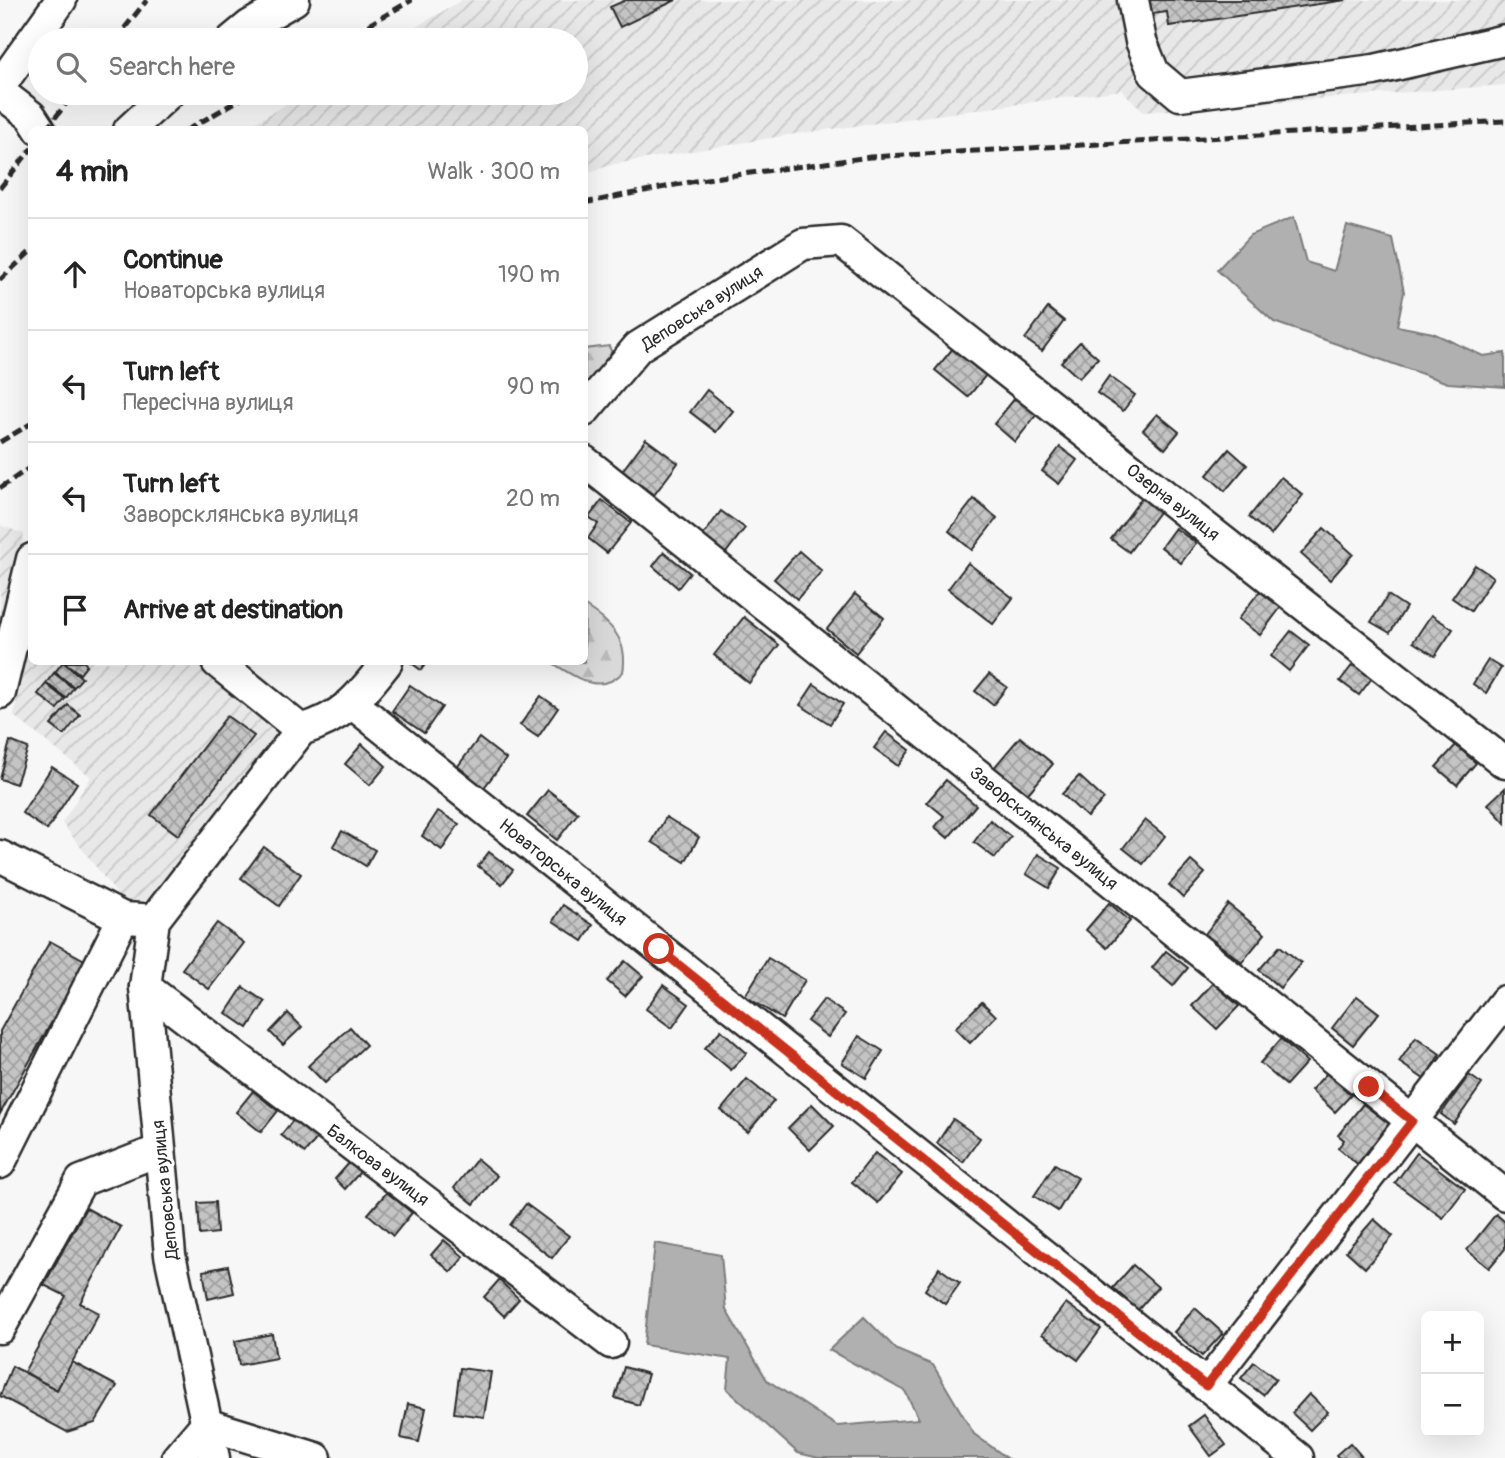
<!DOCTYPE html>
<html lang="en">
<head>
<meta charset="utf-8">
<style>
  body { margin:0; font-family:Pangolin,sans-serif; background:#f2f2f2; color:#222 }
  .controls { position:absolute; right:21px; bottom:21px; display:grid; overflow:hidden; border-radius:10px; box-shadow:0 7px 28px #0002 }
  .controls button { width:63px; height:63px; display:grid; place-items:center; padding:0; border:0; border-bottom:2px solid #e0e0e0; background:#fff; color:#222; font:35px sans-serif }
  .stop { position:absolute; width:21px; height:21px; margin:-16px; border:5px solid #c8321e; border-radius:50%; background:#fff }
  .stop.end { background:#c8321e; border-color:#fff; box-shadow:0 2px 7px #0008 }
  .list { margin:0; padding:0; list-style:none }
  h2 { display:flex; justify-content:space-between; align-items:center; height:91px; margin:0; padding:0 28px; font-size:30px }
  h2 small { font-size:23px; font-weight:400; color:#767676 }
  .list li { display:grid; grid-template-columns:46px 1fr auto; gap:21px; align-items:center; box-sizing:border-box; height:112px; padding:0 28px; border-top:2px solid #e0e0e0 }
  .list b { display:block; font-size:26px; white-space:nowrap }
  .list p { margin:0; font-size:23px; white-space:nowrap; color:#767676 }
  .list em { font-size:23px; font-style:normal; color:#767676 }
  .icon { flex:none; width:38px; height:38px; fill:none; stroke:currentColor; stroke-width:2; stroke-linecap:round; stroke-linejoin:round }
  .map { position:relative; flex:none; width:1505px; height:1458px; overflow:hidden }
  .search { position:absolute; background:#fff; box-shadow:0 7px 28px #0002; left:28px; top:28px; width:560px; height:77px; display:flex; align-items:center; gap:18px; box-sizing:border-box; padding:0 24px; border-radius:38px; color:#767676; font-size:26px }
  .panel { position:absolute; background:#fff; box-shadow:0 7px 28px #0002; left:28px; top:126px; width:560px; height:539px; border-radius:10px }
  .map>svg:first-child { display:block }
  .industrial { fill:url(#industrial-furrows) }
  .forest { fill:url(#forest-firs); stroke:#828282; stroke-width:2 }
  .water { fill:#b0b0b0; stroke:#7b7b7b; stroke-width:2 }
  .building { fill:url(#building-cross-hatch); stroke:#2b2b2b; stroke-width:2 }
  .lines { fill:none; stroke-linecap:round; stroke-linejoin:round }
  .minor-casing { stroke:#2b2b2b; stroke-width:35 }
  .minor { stroke:#fff; stroke-width:30 }
  .rail { stroke:#2b2b2b; stroke-width:5; stroke-dasharray:10 5; stroke-linecap:butt }
  .route { stroke:#c8321e; stroke-width:9 }
  .labels { text-anchor:middle; stroke-width:6; stroke-linejoin:round; paint-order:stroke }
  .street-label { font-size:18px; fill:#2b2b2b; stroke:#fff }
</style>
</head>
<body>
<div class="map">
<svg width="1505" height="1458" viewBox="0 0 1505 1458">
  <defs>
    <pattern id="industrial-furrows" width="10" height="10" patternUnits="userSpaceOnUse" patternTransform="scale(1.75)"><rect width="10" height="10" fill="#e8e8e8"/><path d="M-1 1l2-2M0 10L10 0M9 11l2-2" fill="none" stroke="#c7c7c7"/></pattern>
    <pattern id="forest-firs" width="22" height="20" patternUnits="userSpaceOnUse" patternTransform="scale(1.75)"><rect width="22" height="20" fill="#d9d9d9"/><path d="M5 1l3.5 6h-7zM16 11l3.5 6h-7z" fill="#bababa"/></pattern>
    <pattern id="building-cross-hatch" width="8" height="8" patternUnits="userSpaceOnUse" patternTransform="scale(1.75)"><rect width="8" height="8" fill="#c4c4c4"/><path d="M0 0l8 8M0 8l8-8" fill="none" stroke="#9f9f9f"/></pattern>
  </defs>
  <rect width="100%" height="100%" fill="#f7f7f7"/>
  <filter id="ink" filterUnits="userSpaceOnUse"><feTurbulence type="fractalNoise" baseFrequency=".0143" numOctaves="2"/><feDisplacementMap in="SourceGraphic" scale="14" xChannelSelector="R" yChannelSelector="G"/><feConvolveMatrix kernelMatrix="1 2 1 2 8 2 1 2 1" color-interpolation-filters="sRGB"/></filter>
  <g filter="url(#ink)">
    <g class="industrial">
      <polygon points="462,0 1505,0 1505,85 1143,112 1122,90 788,135 615,164 585,173 584,130 243,130 305,93 576,93 576,40 394,40"/>
      <polygon points="0,525 24,534 0,633"/>
      <polygon points="31,605 32,662 196,662 282,736 158,899 123,902 62,823 91,777 14,716"/>
    </g>
    <g class="forest">
      <polygon points="609,346 617,365 585,404 585,349"/>
      <path d="M 585,606 C 610,622 629,640 623,672 C 599,697 574,676 551,662 L 584,662 Z"/>
    </g>
    <g class="water">
      <polygon points="1294,217 1306,262 1334,271 1347,226 1393,239 1404,292 1397,326 1433,333 1483,356 1505,353 1505,387 1448,383 1274,322 1217,270 1250,235"/>
      <polygon points="655,1243 721,1255 726,1310 767,1380 837,1426 919,1419 905,1391 829,1350 864,1317 897,1350 933,1365 974,1434 1007,1458 819,1458 798,1453 727,1389 730,1359 644,1345"/>
    </g>
    <g class="building">
      <polygon points="626,0 676,0 620,27 610,7"/>
      <polygon points="1143,0 1346,0 1169,26 1167,12 1146,15"/>
      <polygon points="1048,308 1064,321 1042,351 1025,339"/>
      <polygon points="1080,342 1098,358 1079,378 1061,362"/>
      <polygon points="954,347 987,374 968,397 935,370"/>
      <polygon points="1109,376 1135,395 1123,411 1097,393"/>
      <polygon points="707,390 733,411 716,432 690,412"/>
      <polygon points="1016,397 1037,414 1015,442 994,424"/>
      <polygon points="1157,414 1179,432 1165,449 1143,430"/>
      <polygon points="646,439 678,463 654,495 622,471"/>
      <polygon points="1060,447 1077,460 1059,484 1042,471"/>
      <polygon points="1229,449 1247,465 1225,491 1207,475"/>
      <polygon points="1281,477 1303,495 1271,535 1249,517"/>
      <polygon points="1144,495 1162,508 1129,552 1111,539"/>
      <polygon points="974,499 997,518 972,550 949,531"/>
      <polygon points="602,500 631,523 607,553 588,538 598,524 589,517"/>
      <polygon points="721,511 745,528 725,554 702,537"/>
      <polygon points="1175,528 1196,543 1181,563 1161,547"/>
      <polygon points="1324,528 1353,554 1330,580 1301,554"/>
      <polygon points="799,551 822,571 797,599 774,579"/>
      <polygon points="664,552 690,573 678,588 653,566"/>
      <polygon points="968,563 1013,598 993,624 948,589"/>
      <polygon points="1475,565 1493,577 1471,611 1452,598"/>
      <polygon points="1260,591 1281,607 1260,635 1238,619"/>
      <polygon points="855,594 884,618 856,653 827,629"/>
      <polygon points="1388,595 1406,607 1390,633 1371,622"/>
      <polygon points="1431,615 1453,629 1435,656 1413,642"/>
      <polygon points="744,617 779,645 749,683 714,655"/>
      <polygon points="1291,631 1309,645 1289,671 1271,656"/>
      <polygon points="1488,660 1501,668 1486,693 1473,684"/>
      <polygon points="63,662 82,678 74,687 55,672"/>
      <polygon points="64,662 84,662 87,665 80,674"/>
      <polygon points="410,662 427,662 421,670"/>
      <polygon points="1354,663 1372,678 1359,695 1340,681"/>
      <polygon points="54,673 73,688 66,698 46,683"/>
      <polygon points="989,674 1007,687 993,705 975,691"/>
      <polygon points="46,684 65,699 57,709 38,694"/>
      <polygon points="814,684 843,704 830,724 800,705"/>
      <polygon points="410,685 442,707 424,733 392,711"/>
      <polygon points="541,696 558,708 538,737 520,725"/>
      <polygon points="68,705 80,715 64,735 51,725"/>
      <polygon points="227,716 254,736 178,835 151,815"/>
      <polygon points="886,732 910,750 898,766 874,748"/>
      <polygon points="1020,737 1053,764 1025,797 992,770"/>
      <polygon points="479,738 506,759 482,790 455,770"/>
      <polygon points="10,741 28,748 16,784 0,779"/>
      <polygon points="362,744 386,766 370,785 345,764"/>
      <polygon points="1456,745 1476,763 1457,785 1436,767"/>
      <polygon points="52,767 77,783 47,830 22,813"/>
      <polygon points="1079,776 1104,799 1087,817 1062,794"/>
      <polygon points="946,780 976,805 948,838 935,827 944,816 927,802"/>
      <polygon points="1505,788 1505,823 1488,804"/>
      <polygon points="548,790 578,813 557,840 527,816"/>
      <polygon points="438,811 459,824 442,850 422,836"/>
      <polygon points="666,817 699,837 685,862 652,842"/>
      <polygon points="990,820 1011,837 995,858 974,842"/>
      <polygon points="1145,820 1165,836 1143,864 1123,848"/>
      <polygon points="342,831 375,850 366,866 333,846"/>
      <polygon points="264,847 301,874 279,906 241,878"/>
      <polygon points="489,852 513,870 502,884 478,866"/>
      <polygon points="1038,854 1061,868 1049,888 1026,874"/>
      <polygon points="1191,861 1205,873 1183,898 1169,885"/>
      <polygon points="1109,903 1130,921 1107,948 1086,930"/>
      <polygon points="1228,904 1265,934 1242,962 1205,934"/>
      <polygon points="563,905 593,925 583,941 553,921"/>
      <polygon points="217,923 244,943 209,989 182,969"/>
      <polygon points="50,941 86,961 0,1114 0,1031"/>
      <polygon points="1280,946 1301,963 1280,988 1259,970"/>
      <polygon points="1166,951 1188,968 1173,986 1152,968"/>
      <polygon points="768,958 805,980 782,1019 745,996"/>
      <polygon points="625,961 643,976 625,996 607,981"/>
      <polygon points="1213,983 1239,1006 1217,1029 1192,1006"/>
      <polygon points="663,985 689,1004 672,1028 646,1009"/>
      <polygon points="243,987 265,1002 248,1028 226,1013"/>
      <polygon points="1357,996 1379,1013 1353,1045 1332,1028"/>
      <polygon points="824,999 845,1014 828,1037 807,1021"/>
      <polygon points="982,1002 996,1016 970,1043 955,1028"/>
      <polygon points="288,1013 302,1027 283,1045 270,1032"/>
      <polygon points="350,1027 366,1045 325,1083 308,1066"/>
      <polygon points="721,1030 747,1053 731,1070 705,1048"/>
      <polygon points="859,1036 883,1051 866,1078 842,1063"/>
      <polygon points="1416,1037 1440,1054 1424,1079 1399,1062"/>
      <polygon points="1281,1039 1307,1062 1286,1085 1260,1063"/>
      <polygon points="1327,1073 1351,1095 1335,1112 1311,1090"/>
      <polygon points="1469,1075 1482,1084 1454,1124 1441,1114"/>
      <polygon points="747,1079 774,1101 748,1132 721,1110"/>
      <polygon points="253,1091 278,1111 261,1132 236,1112"/>
      <polygon points="812,1104 834,1126 810,1150 788,1128"/>
      <polygon points="1363,1104 1392,1126 1360,1166 1338,1148 1344,1140 1338,1135"/>
      <polygon points="294,1119 318,1137 305,1153 281,1135"/>
      <polygon points="953,1119 980,1138 963,1162 937,1143"/>
      <polygon points="875,1153 902,1174 878,1203 852,1182"/>
      <polygon points="1417,1153 1465,1189 1443,1218 1395,1183"/>
      <polygon points="477,1159 497,1176 474,1204 454,1188"/>
      <polygon points="350,1162 360,1172 345,1189 335,1179"/>
      <polygon points="1055,1164 1078,1178 1058,1211 1034,1196"/>
      <polygon points="387,1192 412,1213 393,1236 368,1214"/>
      <polygon points="215,1202 217,1233 200,1235 198,1203"/>
      <polygon points="526,1204 569,1236 552,1258 510,1225"/>
      <polygon points="86,1208 121,1227 80,1303 99,1313 57,1390 24,1372 66,1296 44,1285"/>
      <polygon points="1496,1214 1505,1222 1505,1249 1489,1268 1467,1250"/>
      <polygon points="1374,1219 1393,1236 1365,1268 1346,1251"/>
      <polygon points="444,1240 464,1257 451,1272 431,1255"/>
      <polygon points="1133,1265 1158,1287 1138,1310 1113,1288"/>
      <polygon points="228,1266 234,1293 208,1299 203,1271"/>
      <polygon points="939,1268 960,1283 945,1304 925,1290"/>
      <polygon points="499,1280 519,1299 504,1316 484,1297"/>
      <polygon points="1066,1303 1101,1329 1078,1360 1042,1334"/>
      <polygon points="1195,1308 1223,1333 1202,1356 1174,1332"/>
      <polygon points="272,1334 276,1358 239,1365 235,1341"/>
      <polygon points="72,1362 117,1386 95,1423 67,1432 0,1396 12,1366 57,1390"/>
      <polygon points="1254,1362 1276,1379 1263,1395 1241,1378"/>
      <polygon points="624,1367 648,1374 639,1405 615,1398"/>
      <polygon points="460,1368 491,1372 484,1417 454,1413"/>
      <polygon points="1309,1394 1328,1412 1310,1430 1292,1413"/>
      <polygon points="408,1404 426,1408 419,1442 401,1438"/>
      <polygon points="1204,1415 1226,1445 1211,1456 1189,1426"/>
      <polygon points="1350,1443 1363,1458 1339,1458 1336,1455"/>
    </g>
    <g class="lines">
      <defs>
        <g id="minor">
          <polyline points="1133,0 1141,41 1154,73 1180,95 1374,70 1505,40"/>
          <polyline points="232,40 249,26 294,0"/>
          <polyline points="0,86 61,0"/>
          <polyline points="0,92 31,116 40,130"/>
          <polyline points="129,130 169,93"/>
          <polyline points="584,411 638,347 803,244 841,241 1505,763"/>
          <polyline points="584,461 1505,1195"/>
          <polyline points="217,662 301,730"/>
          <polyline points="0,693 32,559"/>
          <polyline points="353,704 1298,1458"/>
          <polyline points="0,856 123,918 142,919"/>
          <polyline points="145,987 611,1343"/>
          <polyline points="0,1163 123,918"/>
          <polyline points="0,1328 81,1181 160,1150"/>
          <polyline points="1206,1386 1505,1001"/>
          <polyline points="177,1458 206,1424 316,1458"/>
          <path d="M 214,1458 L 170,1255 L 145,987 L 154,920 L 301,730 C 345,717 360,696 387,662"/>
        </g>
      </defs>
      <use href="#minor" class="minor-casing"/>
      <use href="#minor" class="minor"/>
      <g class="rail">
        <polyline points="115,40 147,0"/>
        <polyline points="342,40 412,0"/>
        <polyline points="46,130 74,93"/>
        <polyline points="187,130 251,93"/>
        <polyline points="0,188 32,148"/>
        <polyline points="584,203 706,179 870,157 1505,121"/>
        <polyline points="0,280 32,250"/>
        <polyline points="0,442 32,423"/>
        <polyline points="0,488 32,466"/>
      </g>
    </g>
  </g>
  <g class="lines" filter="url(#ink)">
    <polyline class="route" points="659,949 1206,1386 1412,1121 1369,1087"/>
  </g>
  <g class="labels">
    <g class="street-label">
      <text transform="translate(702 308) rotate(-33)" y="6">Деповська вулиця</text>
      <text transform="translate(1173 502) rotate(38)" y="6">Озерна вулиця</text>
      <text transform="translate(1044 828) rotate(39)" y="6">Заворсклянська вулиця</text>
      <text transform="translate(563 872) rotate(39)" y="6">Новаторська вулиця</text>
      <text transform="translate(378 1165) rotate(37)" y="6">Балкова вулиця</text>
      <text transform="translate(165 1190) rotate(-96)" y="6">Деповська вулиця</text>
    </g>
  </g>
</svg>
<div class="controls">
<button>+</button>
<button>−</button>
</div>
<div class="stop" style="left:659px;top:949px"></div>
<div class="stop end" style="left:1369px;top:1087px"></div>
<div class="search"><svg class="icon" aria-label="search" viewBox="0 0 24 24"><circle cx="10" cy="10" r="6"/><path d="M15 15l6 6"/></svg>Search here</div>
<section class="panel">
<h2>4 min<small>Walk · 300 m</small></h2>
<ul class="list">
<li><svg class="icon" aria-label="ahead" viewBox="0 0 24 24"><path d="M12 20V5M6 11l6-6 6 6"/></svg><div><b>Continue</b><p>Новаторська вулиця</p></div><em>190 m</em></li>
<li><svg class="icon" aria-label="left" viewBox="0 0 24 24"><path d="M17 20v-9H6M10 6l-5 5 5 5"/></svg><div><b>Turn left</b><p>Пересічна вулиця</p></div><em>90 m</em></li>
<li><svg class="icon" aria-label="left" viewBox="0 0 24 24"><path d="M17 20v-9H6M10 6l-5 5 5 5"/></svg><div><b>Turn left</b><p>Заворсклянська вулиця</p></div><em>20 m</em></li>
<li><svg class="icon" aria-label="arrive" viewBox="0 0 24 24"><path d="M6 21V4h12l-3 4 3 4H6"/></svg><div><b>Arrive at destination</b></div></li>
</ul>
</section>
</div>
</body>
</html>
